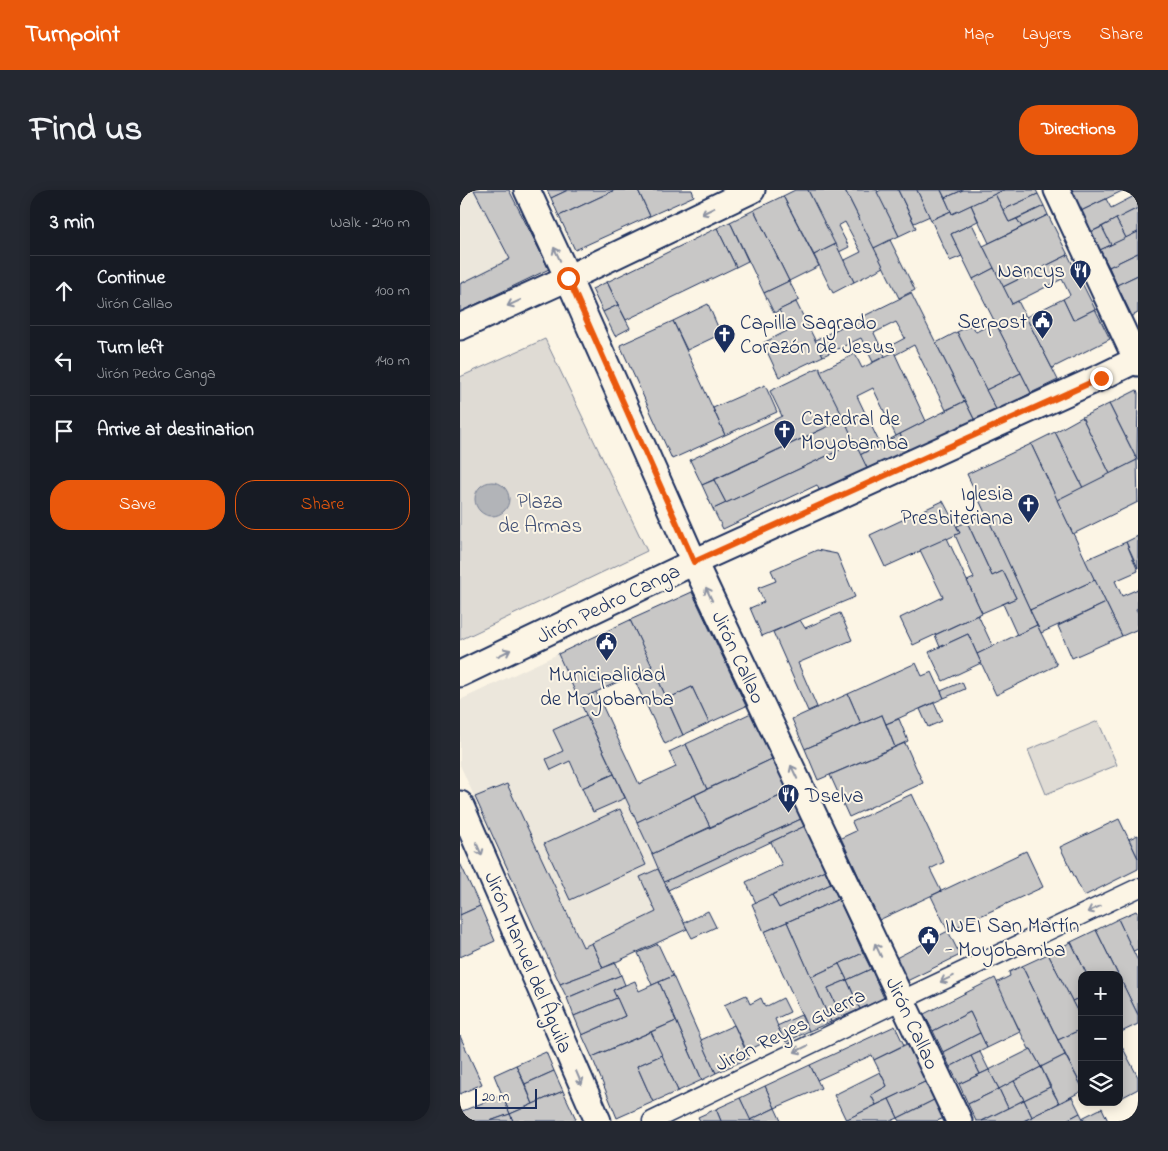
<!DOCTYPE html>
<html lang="en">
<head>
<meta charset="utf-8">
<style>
  body { margin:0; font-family:"Indie Flower",sans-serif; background:#242831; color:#f1f3f6 }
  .controls { position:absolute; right:15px; bottom:15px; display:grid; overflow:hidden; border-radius:10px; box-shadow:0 2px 12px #0003 }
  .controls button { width:45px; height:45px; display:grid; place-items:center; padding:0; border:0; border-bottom:1px solid #363941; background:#171b24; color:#f1f3f6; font:25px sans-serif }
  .scale { position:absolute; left:15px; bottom:12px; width:62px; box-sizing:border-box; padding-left:5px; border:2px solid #1b2f5e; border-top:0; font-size:14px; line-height:18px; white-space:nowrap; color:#1b2f5e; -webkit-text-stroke:4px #fcf5e5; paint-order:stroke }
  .stop { position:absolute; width:15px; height:15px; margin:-11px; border:4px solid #ea580c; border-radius:50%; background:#fff }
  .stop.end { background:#ea580c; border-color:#fff; box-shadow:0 1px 5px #0008 }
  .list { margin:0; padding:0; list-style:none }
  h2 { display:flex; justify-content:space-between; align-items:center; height:65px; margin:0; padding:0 20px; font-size:21px }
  h2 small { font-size:16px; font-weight:400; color:#9ea1a6 }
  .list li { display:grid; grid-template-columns:32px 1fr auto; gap:15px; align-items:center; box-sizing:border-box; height:70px; padding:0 20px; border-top:1px solid #363941 }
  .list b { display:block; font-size:19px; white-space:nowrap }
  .list p { margin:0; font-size:16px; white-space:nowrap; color:#9ea1a6 }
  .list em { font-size:16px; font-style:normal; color:#9ea1a6 }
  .actions { display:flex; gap:10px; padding:15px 20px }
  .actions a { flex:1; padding:11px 0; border:1px solid #ea580c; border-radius:20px; text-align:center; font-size:18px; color:#ea580c }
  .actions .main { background:#ea580c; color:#fff }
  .icon { flex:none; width:28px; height:28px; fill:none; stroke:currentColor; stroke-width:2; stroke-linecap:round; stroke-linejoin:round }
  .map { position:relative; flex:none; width:678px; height:931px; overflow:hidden; border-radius:20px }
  header { display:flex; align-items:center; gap:30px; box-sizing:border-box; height:70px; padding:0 25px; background:#ea580c; color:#fff }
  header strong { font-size:24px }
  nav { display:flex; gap:28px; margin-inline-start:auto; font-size:18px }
  .intro { display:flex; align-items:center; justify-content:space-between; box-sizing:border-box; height:120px; padding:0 30px }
  h1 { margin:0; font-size:35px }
  .button { padding:12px 22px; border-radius:20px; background:#ea580c; color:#fff; font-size:18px; font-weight:700 }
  main { display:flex; gap:30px; padding:0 30px }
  aside { flex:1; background:#171b24; border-radius:20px; box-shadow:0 2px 12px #0003 }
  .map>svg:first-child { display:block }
  .built { fill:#ece7dc }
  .green { fill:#dfdbd4; stroke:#7d8599 }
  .water { fill:#b2b4b8; stroke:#767f94 }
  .building { fill:#c8c7c6; stroke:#1b2f5e }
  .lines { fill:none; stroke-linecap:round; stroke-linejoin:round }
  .street-casing { stroke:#1b2f5e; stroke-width:21 }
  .secondary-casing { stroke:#1b2f5e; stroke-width:29 }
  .street { stroke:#fcf5e5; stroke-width:18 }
  .secondary { stroke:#fcf5e5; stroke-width:25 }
  .oneway { stroke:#8c92a2 }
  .route { stroke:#ea580c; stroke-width:6 }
  .labels { text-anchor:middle; stroke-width:4; stroke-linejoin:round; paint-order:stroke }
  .poi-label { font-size:21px; fill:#1b2f5e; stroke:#fcf5e5; text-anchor:start }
  .park-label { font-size:21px; fill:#425176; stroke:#fcf5e5 }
  .street-label { font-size:21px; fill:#1b2f5e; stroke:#fcf5e5 }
</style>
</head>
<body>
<header>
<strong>Turnpoint</strong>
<nav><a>Map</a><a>Layers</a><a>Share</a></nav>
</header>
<div class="intro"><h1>Find us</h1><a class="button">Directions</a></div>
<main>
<aside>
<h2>3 min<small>Walk · 240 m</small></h2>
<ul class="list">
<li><svg class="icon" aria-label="ahead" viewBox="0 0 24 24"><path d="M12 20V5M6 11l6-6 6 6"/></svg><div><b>Continue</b><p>Jirón Callao</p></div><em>100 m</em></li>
<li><svg class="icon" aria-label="left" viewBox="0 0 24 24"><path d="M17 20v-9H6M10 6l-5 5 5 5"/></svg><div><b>Turn left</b><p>Jirón Pedro Canga</p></div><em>140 m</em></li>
<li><svg class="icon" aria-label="arrive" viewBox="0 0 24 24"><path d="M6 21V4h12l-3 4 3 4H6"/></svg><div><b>Arrive at destination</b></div></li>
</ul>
<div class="actions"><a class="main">Save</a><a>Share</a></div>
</aside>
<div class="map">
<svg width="678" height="931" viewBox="0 0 678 931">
  <rect width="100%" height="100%" fill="#fcf5e5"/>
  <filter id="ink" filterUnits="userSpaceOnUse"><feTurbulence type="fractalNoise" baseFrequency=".02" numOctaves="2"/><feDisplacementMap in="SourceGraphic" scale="10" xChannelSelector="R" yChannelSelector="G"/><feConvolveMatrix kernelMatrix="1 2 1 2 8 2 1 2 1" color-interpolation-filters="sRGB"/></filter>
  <g filter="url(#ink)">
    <g class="built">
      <polygon points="0,0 49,0 89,79 0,122"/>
      <polygon points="98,464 227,739 156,773 100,794 0,575 0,510"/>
    </g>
    <g class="green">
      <polygon points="85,149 187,361 0,450 0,187"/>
      <polygon points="638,531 657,575 586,604 568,560"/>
    </g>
    <circle class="water" cx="32" cy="309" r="17"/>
    <g class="building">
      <polygon points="14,0 49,0 89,79 0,122 0,94 50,69"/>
      <polygon points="87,0 108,0 91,8"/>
      <polygon points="108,0 155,0 99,26 91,8"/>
      <polygon points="155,0 178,0 190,26 115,60 99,26"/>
      <polygon points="178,0 232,0 234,6 190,26"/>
      <polygon points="335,0 348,0 376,54 354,65 323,6"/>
      <polygon points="348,0 385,0 424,77 394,92 383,71 401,62 385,32 378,36 389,57 379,62"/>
      <polygon points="385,0 417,0 439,46 414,58"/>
      <polygon points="421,0 438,0 456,38 439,46 417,2"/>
      <polygon points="438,0 457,0 470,26 454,33"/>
      <polygon points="457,0 481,0 491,21 471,30"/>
      <polygon points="481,0 503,0 485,8"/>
      <polygon points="503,0 544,0 492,24 485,8"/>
      <polygon points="544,0 576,0 578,4 543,20 535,4"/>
      <polygon points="611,0 664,0 621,21"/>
      <polygon points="535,4 549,32 557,29 562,37 529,53 511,15"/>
      <polygon points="578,4 584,16 549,32 543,20"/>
      <polygon points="678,4 678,18 631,42 621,21 646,9 651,18"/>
      <polygon points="323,6 359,76 329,91 294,20"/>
      <polygon points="511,15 518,31 491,44 502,66 490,71 471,30 491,21 492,24"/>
      <polygon points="584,16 588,25 562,37 557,29"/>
      <polygon points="678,18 678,42 666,48 656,29"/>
      <polygon points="294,20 329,91 304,103 270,32"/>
      <polygon points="588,25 608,65 543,97 523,56"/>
      <polygon points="656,29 666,48 651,55 642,37"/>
      <polygon points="270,32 288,71 276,77 257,38"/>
      <polygon points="512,34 534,78 513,89 491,44"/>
      <polygon points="642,37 651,55 640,60 631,42"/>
      <polygon points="257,38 276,77 166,130 147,92"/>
      <polygon points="678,42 678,63 649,77 640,60"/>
      <polygon points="430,50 455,100 439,108 414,58"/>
      <polygon points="376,54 394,92 373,103 354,65"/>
      <polygon points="678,63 678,85 657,95 649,77"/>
      <polygon points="608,65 635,119 613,130 603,109 610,105 602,89 552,114 543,97"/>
      <polygon points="534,78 552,114 558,111 598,190 571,203 513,89"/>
      <polygon points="678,85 678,123 672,126 657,95"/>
      <polygon points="329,91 339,110 314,123 304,103"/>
      <polygon points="147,92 158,115 143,122 132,99"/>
      <polygon points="451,103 505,211 486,220 454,155 435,165 430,156 445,148 436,132 414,143 425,166 413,172 401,148 363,166 355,150"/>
      <polygon points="603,109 613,130 635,119 650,149 592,178 566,127"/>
      <polygon points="336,112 363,166 319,187 303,153 329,140 319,120"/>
      <polygon points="248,114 261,144 227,160 213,131"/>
      <polygon points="158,115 170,138 155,146 143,122"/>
      <polygon points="213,131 265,245 212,269 160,155"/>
      <polygon points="535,132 561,183 526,200 497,142 512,135 516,142"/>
      <polygon points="497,142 537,221 515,231 476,153"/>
      <polygon points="434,162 466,231 436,246 413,198 397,206 420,254 400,265 360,181 395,164 402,178"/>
      <polygon points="360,177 360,181 384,229 242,295 230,270 322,226 310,201"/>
      <polygon points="561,183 571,203 537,221 526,200"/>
      <polygon points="305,195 317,222 265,245 253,218"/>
      <polygon points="677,200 678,203 677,270 649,214"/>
      <polygon points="505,211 515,231 450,265 440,244"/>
      <polygon points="649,214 677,270 650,284 622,227"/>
      <polygon points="622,227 650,284 623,298 595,242"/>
      <polygon points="384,229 395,253 266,313 254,290"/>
      <polygon points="595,242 623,298 597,310 571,254"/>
      <polygon points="440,244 450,265 410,284 400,265"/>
      <polygon points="395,253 410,284 362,307 357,295 263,339 253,319"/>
      <polygon points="571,254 635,390 570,420 507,284"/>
      <polygon points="677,270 678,312 613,344 597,310"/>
      <polygon points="254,290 266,313 253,319 242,295"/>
      <polygon points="483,311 500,343 425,377 410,345"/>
      <polygon points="526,324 577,435 557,445 543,414 556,408 543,381 532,386 507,332"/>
      <polygon points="507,332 532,386 543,381 556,408 522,423 507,391 514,388 495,345 500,343 497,336"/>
      <polygon points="678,346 678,378 666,352"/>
      <polygon points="487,348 522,423 453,455 440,428 483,407 460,360"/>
      <polygon points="666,352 678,381 655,391 662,406 678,399 678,418 676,419 678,423 678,439 662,446 625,370"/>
      <polygon points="357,360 377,364 395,407 302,446 290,418 304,412 298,398 316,391 311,380"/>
      <polygon points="635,390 646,413 581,443 570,420"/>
      <polygon points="232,402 286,516 249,533 232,497 207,509 170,430"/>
      <polygon points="646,413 662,446 612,468 598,436"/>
      <polygon points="380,423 392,450 338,473 357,517 348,521 313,442 340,430 345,438"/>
      <polygon points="518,425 533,457 517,464 508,444 480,457 475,445"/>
      <polygon points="170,430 192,476 119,510 98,464"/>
      <polygon points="577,435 597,475 536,505 517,464"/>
      <polygon points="508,444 521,473 483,491 469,462"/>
      <polygon points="456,473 462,486 472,482 484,508 426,534 422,525 401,534 388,504"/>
      <polygon points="192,476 223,545 205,554 172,485"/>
      <polygon points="502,492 505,499 484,508 481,501"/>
      <polygon points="232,497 249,533 223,545 207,509"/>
      <polygon points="136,502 179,594 216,577 209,562 226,554 247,599 177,632 119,510"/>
      <polygon points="388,504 401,534 345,559 332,529"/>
      <polygon points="474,513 482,531 468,537 460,519"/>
      <polygon points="291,523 312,569 247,599 226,554"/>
      <polygon points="126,525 154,584 122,598 110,571 91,580 86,569 103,561 93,540"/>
      <polygon points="422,525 435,557 358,590 345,559"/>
      <polygon points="439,529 448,551 435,557 426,534"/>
      <polygon points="445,553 463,593 389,627 370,585"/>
      <polygon points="312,569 329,602 250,637 235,605"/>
      <polygon points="154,584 165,608 133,622 122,598"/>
      <polygon points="47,594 123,757 132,753 143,778 100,794 15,607"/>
      <polygon points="329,602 341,629 204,692 192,664"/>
      <polygon points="452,604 484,672 470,679 481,701 419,730 381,648 396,641 392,632"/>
      <polygon points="235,605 250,637 192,664 177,632"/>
      <polygon points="160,619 186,675 110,710 84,654"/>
      <polygon points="341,629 345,636 208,700 204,692"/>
      <polygon points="659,629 678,668 678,679 624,706 600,657"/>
      <polygon points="345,636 365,680 296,713 286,692 322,675 311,652"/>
      <polygon points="678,645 678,668 669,649"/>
      <polygon points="566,661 583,697 488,741 471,706"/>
      <polygon points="0,673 20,716 0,725"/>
      <polygon points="198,679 227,739 143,778 132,753 196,722 180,687"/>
      <polygon points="365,680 371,694 319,718 312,705"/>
      <polygon points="371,694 379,709 304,742 292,714 312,705 319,718"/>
      <polygon points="379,709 403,763 351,787 327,732"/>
      <polygon points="20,716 35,751 0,767 0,725"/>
      <polygon points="248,721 256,737 232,748 224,733"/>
      <polygon points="676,721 678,724 678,759 673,761 658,729"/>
      <polygon points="658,729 678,771 678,825 636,740"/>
      <polygon points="327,732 371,832 349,841 304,742"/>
      <polygon points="636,740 658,785 627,785 611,752"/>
      <polygon points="488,741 500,765 447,791 436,768"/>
      <polygon points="611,752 627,785 622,785 622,807 612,811 588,764"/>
      <polygon points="198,754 213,786 192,795 178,763"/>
      <polygon points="403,763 411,779 387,790 379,774"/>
      <polygon points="588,764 622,830 622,839 598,850 562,776"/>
      <polygon points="156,773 161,785 107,808 100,794"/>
      <polygon points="379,774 387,790 368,798 377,817 395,808 400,819 371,832 351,787"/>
      <polygon points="562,776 605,865 581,877 571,859 569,859 536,793 550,786 549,782"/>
      <polygon points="411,779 424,808 400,819 387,790"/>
      <polygon points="161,785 165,795 153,800 157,808 114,826 107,808"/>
      <polygon points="213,786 256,883 242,890 199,792"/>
      <polygon points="659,786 678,825 678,834 659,843"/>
      <polygon points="535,788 560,842 527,858 510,822 473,841 464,824"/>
      <polygon points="387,790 395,808 377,817 368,798"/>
      <polygon points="175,791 179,801 199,792 216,831 132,867 122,845 165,826 153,800"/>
      <polygon points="286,805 290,814 301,808 305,817 323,808 330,822 315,829 321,844 287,861 264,815"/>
      <polygon points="622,807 622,830 612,811"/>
      <polygon points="157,808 165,826 122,845 114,826"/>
      <polygon points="510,822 520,843 483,862 473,841"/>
      <polygon points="341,825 349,841 326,852 317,836"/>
      <polygon points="216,831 242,890 218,901 191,842"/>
      <polygon points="274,835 289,868 256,883 241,850"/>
      <polygon points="435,836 444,855 414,870 412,865 357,890 350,875"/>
      <polygon points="622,839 622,897 598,850"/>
      <polygon points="191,842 202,865 177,876 193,912 157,928 132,867"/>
      <polygon points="520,843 527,858 490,877 483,862"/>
      <polygon points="0,846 22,894 0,904"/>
      <polygon points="659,851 678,887 678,899 661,908 659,904"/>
      <polygon points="449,853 467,891 416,915 411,905 427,896 414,870"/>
      <polygon points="571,859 581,877 539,899 529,880"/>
      <polygon points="86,862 94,881 65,894 56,875"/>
      <polygon points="520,862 529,880 520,884 511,866"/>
      <polygon points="202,865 218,901 193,912 177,876"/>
      <polygon points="605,865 622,897 622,901 599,913 581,877"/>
      <polygon points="511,866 520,884 499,894 490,877"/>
      <polygon points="56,875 73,914 50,924 34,885"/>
      <polygon points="350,875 361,898 315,918 305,896"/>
      <polygon points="581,877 590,897 564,910 554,891"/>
      <polygon points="529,880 539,899 508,914 499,894"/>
      <polygon points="94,881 103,901 73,914 65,894"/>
      <polygon points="420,882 427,896 411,905 416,915 386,930 374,905"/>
      <polygon points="467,891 476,909 438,928 429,909"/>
      <polygon points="554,891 564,910 548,918 539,899"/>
      <polygon points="305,896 315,918 290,930 280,908"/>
      <polygon points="590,897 599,913 572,927 564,910"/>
      <polygon points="539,899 548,918 522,931 516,931 508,914"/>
      <polygon points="103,901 116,929 111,931 53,931 50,924"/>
      <polygon points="42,905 50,924 30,931 0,931 0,922"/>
      <polygon points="612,907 620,923 605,931 563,931"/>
      <polygon points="280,908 291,931 261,931 256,919"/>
      <polygon points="429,909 438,928 431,931 383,931"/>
      <polygon points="476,909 484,928 477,931 440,931 438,928"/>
      <polygon points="564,910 572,927 563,931 522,931"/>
      <polygon points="315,918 321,931 291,931 290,930"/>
      <polygon points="642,918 648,931 624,931 622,928"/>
      <polygon points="256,919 261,931 240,931 238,927"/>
      <polygon points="620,923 624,931 605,931"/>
      <polygon points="50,924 53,931 30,931"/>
    </g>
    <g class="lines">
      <defs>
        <polyline id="street" points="192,931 442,810 678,698"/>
        <g id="secondary">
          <polyline points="67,0 108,88 234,372 499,931"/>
          <polyline points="597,0 678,173"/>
          <polyline points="0,137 108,88 292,0"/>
          <polyline points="0,484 234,372 641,187 678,169"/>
          <polyline points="0,614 138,931"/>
        </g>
      </defs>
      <use href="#street" class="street-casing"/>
      <use href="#secondary" class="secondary-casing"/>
      <use href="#street" class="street"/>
      <use href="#secondary" class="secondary"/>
    </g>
    <defs><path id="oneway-shaft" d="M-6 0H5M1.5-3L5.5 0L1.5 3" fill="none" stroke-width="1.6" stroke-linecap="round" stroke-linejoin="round" transform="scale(1.25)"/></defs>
    <g class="oneway">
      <use href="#oneway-shaft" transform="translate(248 21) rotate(154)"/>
      <use href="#oneway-shaft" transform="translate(97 64) rotate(-115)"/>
      <use href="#oneway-shaft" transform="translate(54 113) rotate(156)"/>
      <use href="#oneway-shaft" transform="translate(249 404) rotate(-115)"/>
      <use href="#oneway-shaft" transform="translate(44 463) rotate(-26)"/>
      <use href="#oneway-shaft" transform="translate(334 582) rotate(-115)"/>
      <use href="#oneway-shaft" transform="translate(19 659) rotate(67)"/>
      <use href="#oneway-shaft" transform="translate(634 719) rotate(155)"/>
      <use href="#oneway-shaft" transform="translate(418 760) rotate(-115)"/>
      <use href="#oneway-shaft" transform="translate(487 789) rotate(155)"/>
      <use href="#oneway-shaft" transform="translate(341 859) rotate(154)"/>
      <use href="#oneway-shaft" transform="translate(119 888) rotate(67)"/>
    </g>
  </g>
  <g class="lines" filter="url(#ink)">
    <polyline class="route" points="108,88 234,372 641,188"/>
  </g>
  <defs>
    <symbol id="restaurant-pin" viewBox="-11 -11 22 30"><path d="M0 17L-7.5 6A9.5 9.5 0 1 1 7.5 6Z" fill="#1b2f5e" stroke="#fcf5e5"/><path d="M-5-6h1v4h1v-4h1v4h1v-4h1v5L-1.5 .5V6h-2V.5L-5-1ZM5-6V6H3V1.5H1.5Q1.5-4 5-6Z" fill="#fff"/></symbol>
    <symbol id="civic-pin" viewBox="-11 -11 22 30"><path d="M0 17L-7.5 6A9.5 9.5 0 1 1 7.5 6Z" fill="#1b2f5e" stroke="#fcf5e5"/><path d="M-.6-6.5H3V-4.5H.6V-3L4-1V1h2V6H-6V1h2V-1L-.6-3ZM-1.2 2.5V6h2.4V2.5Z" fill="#fff"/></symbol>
    <symbol id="church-pin" viewBox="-11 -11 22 30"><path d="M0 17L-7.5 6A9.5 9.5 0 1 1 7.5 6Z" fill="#1b2f5e" stroke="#fcf5e5"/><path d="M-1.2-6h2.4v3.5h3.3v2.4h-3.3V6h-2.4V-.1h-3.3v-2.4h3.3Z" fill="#fff"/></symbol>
  </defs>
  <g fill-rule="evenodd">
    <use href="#restaurant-pin" x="608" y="68" width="25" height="34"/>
    <use href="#civic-pin" x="570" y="118" width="25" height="34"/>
    <use href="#church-pin" x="252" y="132" width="25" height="34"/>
    <use href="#church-pin" x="312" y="228" width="25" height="34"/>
    <use href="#church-pin" x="556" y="302" width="25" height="34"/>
    <use href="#civic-pin" x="134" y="440" width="25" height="34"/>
    <use href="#restaurant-pin" x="316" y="592" width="25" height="34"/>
    <use href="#civic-pin" x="456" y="734" width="25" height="34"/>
  </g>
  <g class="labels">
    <g class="poi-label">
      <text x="605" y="87" text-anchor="end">Nancys</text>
      <text x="567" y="138" text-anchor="end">Serpost</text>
      <text x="280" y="139">Capilla Sagrado<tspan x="280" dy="24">Corazón de Jesus</tspan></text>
      <text x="341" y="235">Catedral de<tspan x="341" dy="24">Moyobamba</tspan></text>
      <text x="553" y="310" text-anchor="end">Iglesia<tspan x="553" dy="24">Presbiteriana</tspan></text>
      <text x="147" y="491" text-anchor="middle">Municipalidad<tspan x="147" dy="24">de Moyobamba</tspan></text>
      <text x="345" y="612">Dselva</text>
      <text x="485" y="742">INEI San Martín<tspan x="485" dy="24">- Moyobamba</tspan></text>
    </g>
    <g class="park-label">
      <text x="80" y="318">Plaza<tspan x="80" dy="24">de Armas</tspan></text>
    </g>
    <g class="street-label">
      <text transform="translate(148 413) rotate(-26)" y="7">Jirón Pedro Canga</text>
      <text transform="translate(279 467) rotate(65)" y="7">Jirón Callao</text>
      <text transform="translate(69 772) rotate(67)" y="7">Jirón Manuel del Águila</text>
      <text transform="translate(453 833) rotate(65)" y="7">Jirón Callao</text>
      <text transform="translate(330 839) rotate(-26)" y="7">Jirón Reyes Guerra</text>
    </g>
  </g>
</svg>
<div class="controls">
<button>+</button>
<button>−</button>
<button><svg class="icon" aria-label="layers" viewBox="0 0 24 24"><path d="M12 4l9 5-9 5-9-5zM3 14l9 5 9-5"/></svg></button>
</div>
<div class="scale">20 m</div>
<div class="stop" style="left:108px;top:88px"></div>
<div class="stop end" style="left:641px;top:188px"></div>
</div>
</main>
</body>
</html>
